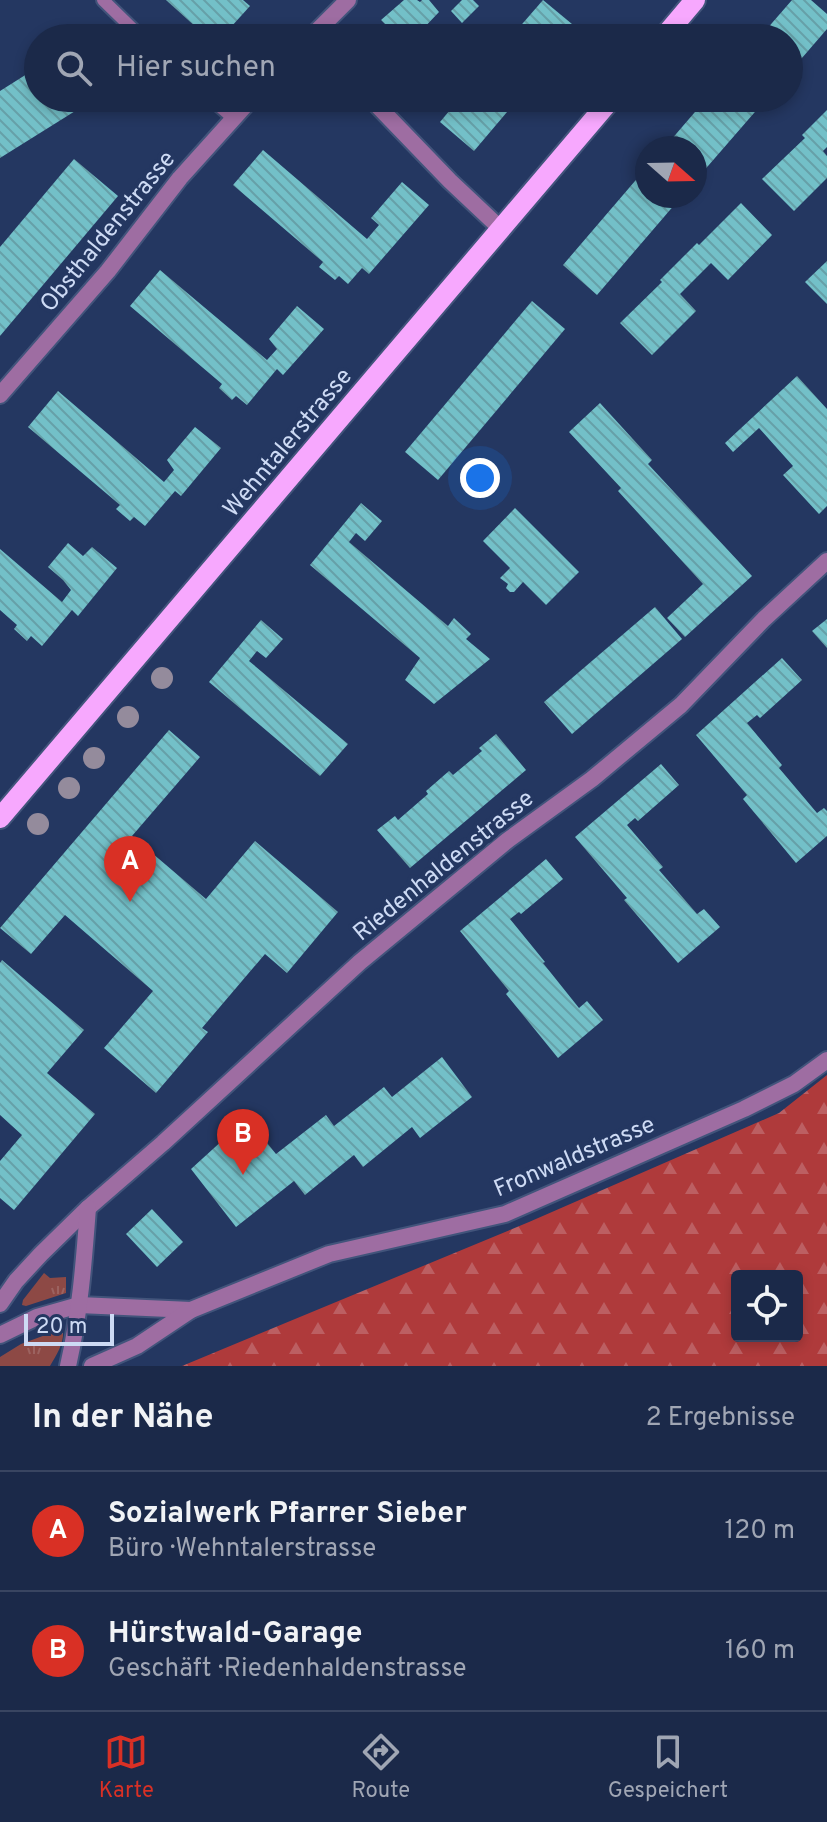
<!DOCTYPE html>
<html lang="de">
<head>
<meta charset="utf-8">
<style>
  body { margin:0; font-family:Overpass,sans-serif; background:#283553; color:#f1f3f6 }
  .controls { position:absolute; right:24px; bottom:24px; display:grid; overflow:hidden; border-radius:8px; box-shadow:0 4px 12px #0003 }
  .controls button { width:72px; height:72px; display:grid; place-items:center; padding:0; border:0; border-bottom:2px solid #394561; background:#1b2949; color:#f1f3f6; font:40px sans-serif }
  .compass { position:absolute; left:635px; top:136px; width:72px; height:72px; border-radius:50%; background:#1b2949; box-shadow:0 4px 12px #0003; rotate:110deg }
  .scale { position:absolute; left:24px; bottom:20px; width:90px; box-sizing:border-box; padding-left:8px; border:4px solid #cddaf4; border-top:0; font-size:22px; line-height:28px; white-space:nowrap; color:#cddaf4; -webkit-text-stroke:6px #243761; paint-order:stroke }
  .you { position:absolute; left:480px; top:478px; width:28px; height:28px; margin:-20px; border:6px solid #fff; border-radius:50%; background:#1a73e8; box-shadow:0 0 0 12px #1a73e833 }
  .badge { display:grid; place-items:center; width:52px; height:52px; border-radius:50%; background:#d93025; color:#fff; font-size:26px; font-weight:700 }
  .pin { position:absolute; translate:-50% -66px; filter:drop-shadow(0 2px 4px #0008) }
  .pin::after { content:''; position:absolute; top:42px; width:28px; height:24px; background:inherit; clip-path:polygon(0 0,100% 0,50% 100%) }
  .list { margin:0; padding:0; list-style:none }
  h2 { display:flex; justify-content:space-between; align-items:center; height:104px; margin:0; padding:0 32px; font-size:34px }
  h2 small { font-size:26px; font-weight:400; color:#a0a6b4 }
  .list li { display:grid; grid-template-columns:52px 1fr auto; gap:24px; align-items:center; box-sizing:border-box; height:120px; padding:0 32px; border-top:2px solid #394561 }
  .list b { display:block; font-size:30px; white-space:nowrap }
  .list p { margin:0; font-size:26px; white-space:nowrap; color:#a0a6b4 }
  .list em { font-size:26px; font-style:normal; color:#a0a6b4 }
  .icon { flex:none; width:44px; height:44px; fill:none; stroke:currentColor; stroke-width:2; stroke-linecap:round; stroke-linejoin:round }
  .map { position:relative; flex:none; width:827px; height:1366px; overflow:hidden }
  .search { position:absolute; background:#1b2949; box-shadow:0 4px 12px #0003; left:24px; right:24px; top:24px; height:88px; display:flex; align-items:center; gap:20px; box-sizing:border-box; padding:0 28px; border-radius:44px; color:#a0a6b4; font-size:30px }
  .sheet { height:344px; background:#1b2949 }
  nav { display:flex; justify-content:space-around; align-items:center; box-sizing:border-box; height:112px; border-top:2px solid #394561; background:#1b2949; font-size:22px; color:#a0a6b4 }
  nav a { display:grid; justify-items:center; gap:4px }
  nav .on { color:#d93025 }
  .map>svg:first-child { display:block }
  .grass { fill:url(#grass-tufts) }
  .forest { fill:url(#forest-firs); fill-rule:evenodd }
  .building { fill:url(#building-back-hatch) }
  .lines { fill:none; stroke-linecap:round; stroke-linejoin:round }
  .service-casing { stroke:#42547b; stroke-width:16 }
  .minor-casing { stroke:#42547b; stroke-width:20 }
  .primary-casing { stroke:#42547b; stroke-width:24 }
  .service { stroke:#9e6da2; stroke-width:12 }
  .minor { stroke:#9e6da2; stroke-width:16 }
  .primary { stroke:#f7a8fe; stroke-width:20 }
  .tree { fill:#948b9c }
  .labels { text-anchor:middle; stroke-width:8; stroke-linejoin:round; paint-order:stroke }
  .street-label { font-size:24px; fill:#cddaf4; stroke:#243761 }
</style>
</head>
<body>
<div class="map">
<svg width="827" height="1366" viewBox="0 0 827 1366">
  <defs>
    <pattern id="grass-tufts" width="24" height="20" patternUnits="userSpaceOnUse" patternTransform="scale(2)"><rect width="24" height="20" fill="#8d4945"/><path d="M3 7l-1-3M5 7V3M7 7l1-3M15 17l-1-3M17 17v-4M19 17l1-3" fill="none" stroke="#9c6360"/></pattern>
    <pattern id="forest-firs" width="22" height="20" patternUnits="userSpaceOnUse" patternTransform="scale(2)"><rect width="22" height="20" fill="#af3a3b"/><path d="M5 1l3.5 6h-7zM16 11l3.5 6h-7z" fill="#bc5f62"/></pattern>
    <pattern id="building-back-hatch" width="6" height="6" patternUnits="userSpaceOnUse" patternTransform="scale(2)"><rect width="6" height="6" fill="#73c0c8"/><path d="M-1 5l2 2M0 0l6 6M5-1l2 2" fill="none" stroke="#66a0a8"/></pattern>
  </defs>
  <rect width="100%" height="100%" fill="#243761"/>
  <g class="grass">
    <polygon points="44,1273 50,1278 66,1277 66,1293 26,1306 22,1305 23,1300"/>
    <path d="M 59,1330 L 63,1332 C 64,1343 56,1356 50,1366 L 0,1366 L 0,1357 L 21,1344 Z"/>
  </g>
  <path class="forest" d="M 827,1075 L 827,1366 L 182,1366 L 529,1222 L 779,1113 ZM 737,1276 L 797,1276 L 797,1336 L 737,1336 Z"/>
  <g class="building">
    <polygon points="166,0 243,0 250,6 221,38 208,38"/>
    <polygon points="404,0 417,0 420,2 422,0 429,0 439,12 420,32 426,38 382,38 390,29 381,20"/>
    <polygon points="462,0 473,0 479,6 462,23 451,11"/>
    <polygon points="543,0 578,29 570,38 510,38"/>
    <polygon points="792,0 811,0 827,14 827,29 789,73 789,38 759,38"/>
    <polygon points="38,67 38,98 96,98 0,158 0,91"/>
    <polygon points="460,98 519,98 474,151 440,122"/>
    <polygon points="707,98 767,98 695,181 695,148 664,148"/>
    <polygon points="827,110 827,147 823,151 827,156 827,178 794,211 762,179 805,138 802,135"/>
    <polygon points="263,150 367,239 379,225 371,218 402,182 429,205 369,274 362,268 348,284 339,276 335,280 319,267 323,262 233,185"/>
    <polygon points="74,159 118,196 0,336 0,247"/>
    <polygon points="647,167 647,196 682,196 597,295 563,265"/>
    <polygon points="741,203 772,235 728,280 711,263 680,294 696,311 652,355 620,323 662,282 660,280 697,243 699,245"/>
    <polygon points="827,261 827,304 805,282"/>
    <polygon points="160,270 267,360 277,349 269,339 297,306 324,329 283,375 277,369 247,405 236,396 232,400 219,388 222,384 130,306"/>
    <polygon points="532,301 565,329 438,480 405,452"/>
    <polygon points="797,376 827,409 827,506 819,514 783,475 793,466 759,428 733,452 725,443"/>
    <polygon points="58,391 164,482 174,470 167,460 195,427 221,448 181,496 175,491 145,526 134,517 130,521 116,509 120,505 28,427"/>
    <polygon points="600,403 652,460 648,464 752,576 685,637 667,618 703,584 618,491 621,488 569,432"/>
    <polygon points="361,503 382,521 365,541 356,533 349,542 448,626 454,618 471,634 466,639 490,659 434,704 405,680 420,658 310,565"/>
    <polygon points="515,508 579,572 546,605 523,582 514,592 510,592 506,588 508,584 500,578 510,568 483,541"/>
    <polygon points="68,543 83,556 92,547 117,568 78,616 72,610 42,646 31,636 27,641 14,629 17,625 0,610 0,549 62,602 71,590 63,580 48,567"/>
    <polygon points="655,607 682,639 572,734 544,702"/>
    <polygon points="827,619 827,648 812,631"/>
    <polygon points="261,620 283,639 266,658 257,651 249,661 348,744 320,776 209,682"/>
    <polygon points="782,658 802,680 760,718 757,715 747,723 782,765 779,768 817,813 824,808 827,811 827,836 796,863 743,799 747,795 696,735"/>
    <polygon points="169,730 200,757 132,836 206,899 255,841 338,912 287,973 265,954 202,1028 208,1032 156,1093 104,1048 153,991 65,915 31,954 0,928"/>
    <polygon points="496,734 526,770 410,868 377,830 395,816 398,820 428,794 426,791 449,771 453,775 482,751 479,748"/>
    <polygon points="661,764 679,785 638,821 635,818 627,825 663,867 659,870 697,914 704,909 720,927 678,963 624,900 627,898 575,837"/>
    <polygon points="546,859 563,879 521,914 519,912 510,919 545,962 543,963 579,1008 587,1001 603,1020 558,1058 506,994 509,991 460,931"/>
    <polygon points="2,960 84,1030 47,1073 95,1114 14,1210 0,1198 0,1161 22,1135 0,1115 0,963"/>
    <polygon points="442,1057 472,1097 420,1138 412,1127 363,1167 354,1155 305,1195 294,1181 236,1227 191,1169 247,1118 276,1154 326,1115 334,1126 384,1087 392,1097"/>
    <polygon points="152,1209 183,1242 157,1267 126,1234"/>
  </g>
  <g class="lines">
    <defs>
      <g id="service">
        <polyline points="103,0 142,38"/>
        <polyline points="210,98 233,118"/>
      </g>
      <g id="minor">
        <polyline points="310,38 348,0"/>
        <polyline points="370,98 450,181 501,229"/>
        <polyline points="0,395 108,271 180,178 252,98"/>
        <polyline points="0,1304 16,1281 41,1254 88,1208 163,1143 360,962 508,840 592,779 681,705 764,619 827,561"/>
        <polyline points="0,1335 37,1317 79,1305 191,1310"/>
        <path d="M 68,1366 C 80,1314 84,1261 88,1208"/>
        <polyline points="92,1366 137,1346 191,1310 329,1254 505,1214 744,1109 794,1084 827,1060"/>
      </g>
      <g id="primary">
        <polyline points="663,38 695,0"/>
        <polyline points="0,818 612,98"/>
      </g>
    </defs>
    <use href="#service" class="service-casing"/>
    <use href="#minor" class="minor-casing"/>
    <use href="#primary" class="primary-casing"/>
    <use href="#service" class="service"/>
    <use href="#minor" class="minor"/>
    <use href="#primary" class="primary"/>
  </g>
  <g class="tree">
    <circle cx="162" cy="678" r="11"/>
    <circle cx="128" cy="717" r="11"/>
    <circle cx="94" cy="758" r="11"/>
    <circle cx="69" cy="788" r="11"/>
    <circle cx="38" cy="824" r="11"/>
  </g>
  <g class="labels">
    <g class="street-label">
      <text transform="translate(107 231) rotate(-51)" y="8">Obsthaldenstrasse</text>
      <text transform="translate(287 442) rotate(-50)" y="8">Wehntalerstrasse</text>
      <text transform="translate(443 865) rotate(-39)" y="8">Riedenhaldenstrasse</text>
      <text transform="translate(574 1156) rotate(-23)" y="8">Fronwaldstrasse</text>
    </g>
  </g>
</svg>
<div class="controls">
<button><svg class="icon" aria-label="locate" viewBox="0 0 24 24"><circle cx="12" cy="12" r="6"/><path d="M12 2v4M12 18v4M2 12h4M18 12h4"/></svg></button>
</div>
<svg class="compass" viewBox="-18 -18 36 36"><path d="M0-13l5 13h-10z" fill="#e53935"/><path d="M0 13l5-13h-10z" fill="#a0a6b4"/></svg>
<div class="scale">20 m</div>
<div class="you"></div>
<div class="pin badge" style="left:130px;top:902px">A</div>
<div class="pin badge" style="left:243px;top:1175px">B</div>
<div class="search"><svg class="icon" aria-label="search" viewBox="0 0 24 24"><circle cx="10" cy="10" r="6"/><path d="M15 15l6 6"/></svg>Hier suchen</div>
</div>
<section class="sheet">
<h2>In der Nähe<small>2 Ergebnisse</small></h2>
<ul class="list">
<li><span class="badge">A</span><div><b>Sozialwerk Pfarrer Sieber</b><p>Büro · Wehntalerstrasse</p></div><em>120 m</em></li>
<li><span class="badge">B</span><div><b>Hürstwald-Garage</b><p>Geschäft · Riedenhaldenstrasse</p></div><em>160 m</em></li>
</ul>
</section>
<nav>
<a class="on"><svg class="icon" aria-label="map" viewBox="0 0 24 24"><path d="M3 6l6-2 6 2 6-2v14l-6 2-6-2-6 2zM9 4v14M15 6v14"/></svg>Karte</a>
<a><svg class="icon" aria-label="directions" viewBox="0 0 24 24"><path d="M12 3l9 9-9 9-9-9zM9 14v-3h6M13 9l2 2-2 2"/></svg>Route</a>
<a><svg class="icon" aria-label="saved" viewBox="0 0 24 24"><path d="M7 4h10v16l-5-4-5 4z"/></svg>Gespeichert</a>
</nav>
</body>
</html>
